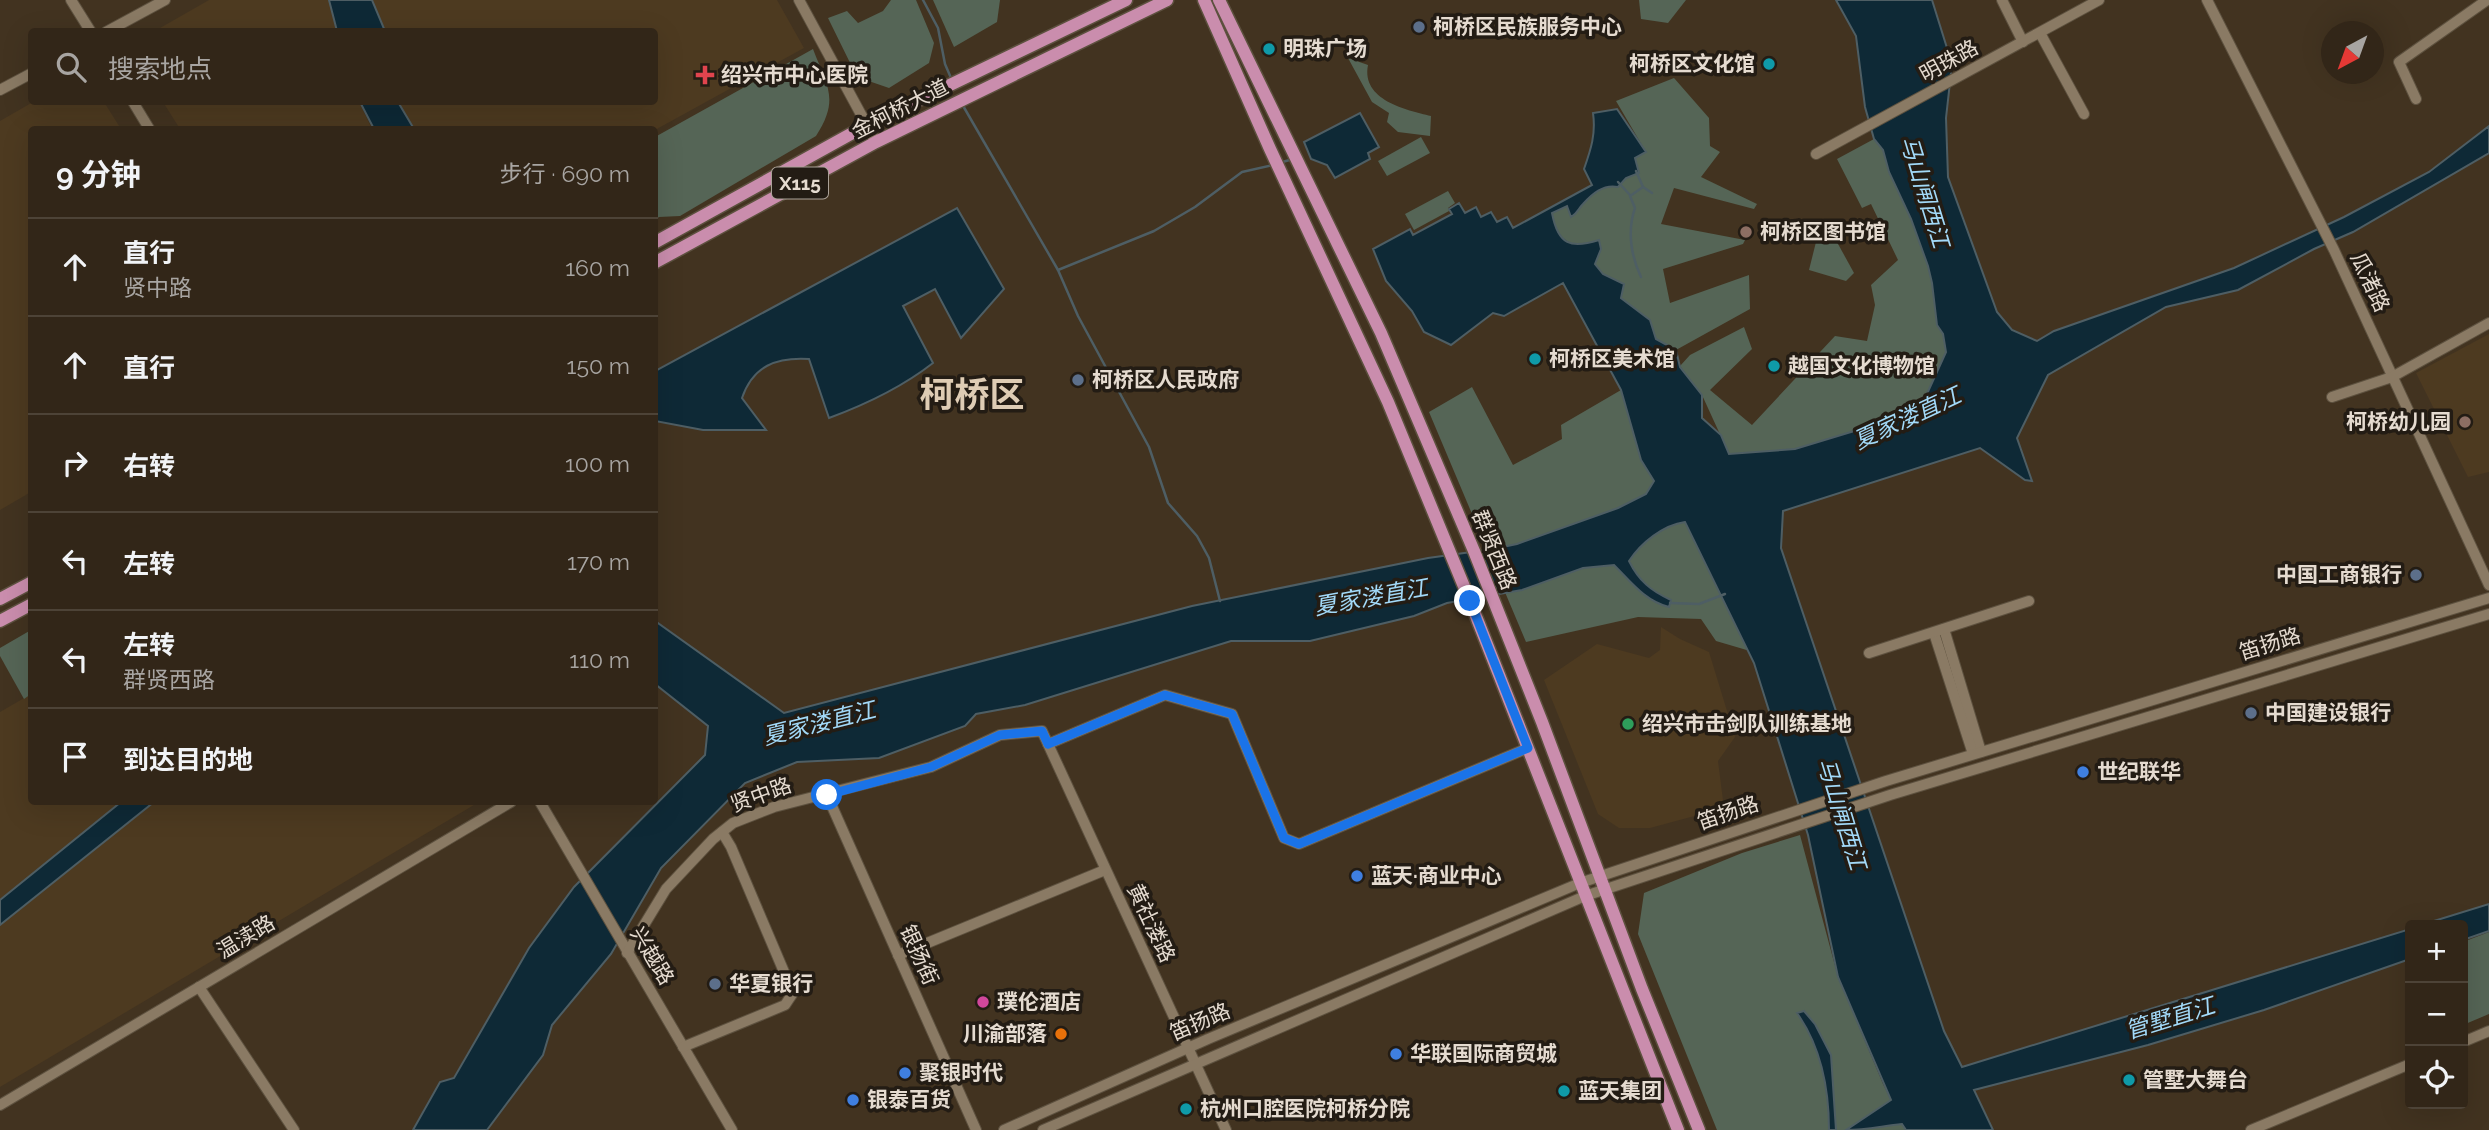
<!DOCTYPE html>
<html lang="zh">
<head>
<meta charset="utf-8">
<style>
  body { margin:0; font-family:Raleway,"Noto Sans SC",sans-serif; background:#3d3225; color:#f1f3f6 }
  .controls { position:absolute; right:21px; bottom:21px; display:grid; overflow:hidden; border-radius:7px; box-shadow:0 7px 28px #0002 }
  .controls button { width:63px; height:63px; display:grid; place-items:center; padding:0; border:0; border-bottom:2px solid #4d4337; background:#322618; color:#f1f3f6; font:35px sans-serif }
  .compass { position:absolute; left:2321px; top:21px; width:63px; height:63px; border-radius:50%; background:#322618; box-shadow:0 7px 28px #0002; rotate:221deg }
  .stop { position:absolute; width:21px; height:21px; margin:-16px; border:5px solid #1a73e8; border-radius:50%; background:#fff }
  .stop.end { background:#1a73e8; border-color:#fff; box-shadow:0 2px 7px #0008 }
  .list { margin:0; padding:0; list-style:none }
  h2 { display:flex; justify-content:space-between; align-items:center; height:91px; margin:0; padding:0 28px; font-size:30px }
  h2 small { font-size:23px; font-weight:400; color:#a8a5a2 }
  .list li { display:grid; grid-template-columns:46px 1fr auto; gap:21px; align-items:center; box-sizing:border-box; height:98px; padding:0 28px; border-top:2px solid #4d4337 }
  .list b { display:block; font-size:26px; white-space:nowrap }
  .list p { margin:0; font-size:23px; white-space:nowrap; color:#a8a5a2 }
  .list em { font-size:23px; font-style:normal; color:#a8a5a2 }
  .icon { flex:none; width:38px; height:38px; fill:none; stroke:currentColor; stroke-width:2; stroke-linecap:round; stroke-linejoin:round }
  .map { position:relative; flex:none; width:2489px; height:1130px; overflow:hidden }
  .search { position:absolute; background:#322618; box-shadow:0 7px 28px #0002; left:28px; top:28px; width:630px; height:77px; display:flex; align-items:center; gap:18px; box-sizing:border-box; padding:0 24px; border-radius:7px; color:#a8a5a2; font-size:26px }
  .panel { position:absolute; background:#322618; box-shadow:0 7px 28px #0002; left:28px; top:126px; width:630px; height:679px; border-radius:7px }
  .map>svg:first-child { display:block }
  .built { fill:#4d3a20 }
  .green { fill:#556556 }
  .water { fill:#0e2936; stroke:#4e5e64; stroke-width:2 }
  .lines { fill:none; stroke-linecap:round; stroke-linejoin:round }
  .stream { stroke:#4e5e64; stroke-width:2.5 }
  .minor-casing { stroke:#5d513f; stroke-width:12 }
  .major-casing { stroke:#5d513f; stroke-width:15 }
  .minor { stroke:#8a7a64; stroke-width:10 }
  .major { stroke:#ca8dad; stroke-width:12 }
  .route { stroke:#1a73e8; stroke-width:9 }
  .service-dot { fill:#5c6f8a; stroke:#231c14; stroke-width:2.5 }
  .culture-dot { fill:#0f9aa8; stroke:#231c14; stroke-width:2.5 }
  .health-dot { fill:#e0444e; stroke:#231c14; stroke-width:2.5 }
  .education-dot { fill:#8d6e63; stroke:#231c14; stroke-width:2.5 }
  .leisure-dot { fill:#2e9e5b; stroke:#231c14; stroke-width:2.5 }
  .shop-dot { fill:#3f7fe0; stroke:#231c14; stroke-width:2.5 }
  .hotel-dot { fill:#d1479c; stroke:#231c14; stroke-width:2.5 }
  .food-dot { fill:#e8710a; stroke:#231c14; stroke-width:2.5 }
  .labels { text-anchor:middle; stroke-width:7; stroke-linejoin:round; paint-order:stroke }
  .shield { fill:#231c14; stroke:#aba298; stroke-width:2 }
  .shield-label { font-size:19px; font-weight:bold; fill:#e5dbd0 }
  .poi-label { font-size:21px; font-weight:bold; fill:#e5dbd0; stroke:#231c14; text-anchor:start }
  .street-label { font-size:21px; fill:#e5dbd0; stroke:#231c14 }
  .water-label { font-size:23px; font-style:italic; fill:#a2d9f8; stroke:#231c14 }
  .town-label { font-size:35px; font-weight:bold; fill:#deccb4; stroke:#231c14 }
</style>
</head>
<body>
<div class="map">
<svg width="2489" height="1130" viewBox="0 0 2489 1130">
  <rect width="100%" height="100%" fill="#423320"/>
  <g class="built">
    <polygon points="209,0 329,0 337,31 153,32"/>
    <polygon points="373,0 777,0 804,48 655,130 414,129 398,102 654,102 654,32 385,31"/>
    <polygon points="33,102 104,102 121,129 32,130 31,492 0,510 0,121"/>
    <polygon points="163,102 359,102 372,129 180,129"/>
    <polygon points="2489,334 2489,472 2468,477 2416,373"/>
    <polygon points="1661,627 1680,639 1709,652 1735,737 1718,761 1724,808 1650,828 1619,828 1598,814 1544,680 1597,644 1649,658 1660,650"/>
    <polygon points="31,694 32,802 479,802 0,1087 0,712"/>
  </g>
  <g class="green">
    <polygon points="891,0 916,0 934,43 929,63 889,88 857,77 828,18 847,11 858,23 883,11"/>
    <polygon points="933,0 1000,0 997,22 954,47"/>
    <polygon points="1639,0 1686,0 1668,23 1641,19"/>
    <path d="M 813,49 C 827,86 840,99 816,136 L 680,216 L 659,217 L 655,220 L 655,137 Z"/>
    <path d="M 1348,58 L 1368,65 C 1361,100 1406,110 1431,116 L 1430,136 L 1398,132 L 1387,122 L 1389,113 L 1372,102 Z"/>
    <path d="M 1674,78 L 1709,118 L 1710,146 L 1720,152 L 1701,177 L 1757,204 L 1754,209 L 1674,188 L 1661,224 L 1745,240 L 1743,244 L 1663,269 L 1670,303 L 1749,275 L 1750,309 L 1676,350 L 1656,339 L 1649,320 L 1621,298 L 1624,284 L 1603,274 L 1595,264 L 1601,249 C 1572,246 1558,244 1552,213 L 1568,206 L 1571,216 C 1579,213 1577,209 1583,204 C 1593,194 1603,184 1618,187 L 1626,178 L 1639,173 L 1635,158 L 1646,152 L 1616,101 Z"/>
    <polygon points="1421,137 1430,153 1387,176 1378,161"/>
    <polygon points="1874,139 1883,150 1889,172 1911,219 1928,266 1932,283 1937,325 1943,334 1946,352 1926,396 1897,418 1795,449 1729,454 1702,395 1680,366 1690,355 1744,327 1752,349 1710,390 1752,425 1835,336 1867,341 1875,305 1871,285 1898,260 1871,204 1862,208 1837,159"/>
    <polygon points="1448,191 1455,203 1448,208 1449,211 1414,230 1405,214"/>
    <polygon points="1832,233 1854,273 1846,281 1809,270 1817,238"/>
    <polygon points="1472,387 1513,465 1562,439 1561,425 1621,390 1632,423 1706,562 1750,651 1716,641 1701,619 1638,617 1526,642 1429,412"/>
    <polygon points="31,630 31,694 24,699 0,656 0,648"/>
    <polygon points="1800,835 1838,977 1883,1084 1906,1130 1717,1130 1638,934 1644,893 1742,853"/>
    <polygon points="2489,932 2489,1014 2463,1025 2463,942"/>
  </g>
  <g class="water">
    <polygon points="329,0 372,0 385,31 337,31"/>
    <path d="M 1836,0 L 1932,0 L 1952,64 L 1946,118 L 1948,177 L 1997,312 L 2012,330 L 2037,341 L 2054,331 L 2234,268 L 2344,217 L 2429,172 L 2489,126 L 2489,153 L 2353,232 L 2314,249 L 2238,290 L 2166,307 L 2048,375 L 2017,438 L 2032,481 L 2025,480 L 1980,448 L 1783,511 L 1781,548 L 1944,1031 L 1962,1067 L 2410,929 L 2410,959 L 2264,1010 L 2148,1045 L 1974,1090 L 1993,1130 L 1906,1130 L 1902,1124 C 1882,1126 1866,1130 1846,1130 L 1891,1100 L 1838,977 L 1808,835 L 1754,663 L 1685,522 C 1663,525 1641,543 1629,561 C 1639,581 1651,591 1671,600 L 1669,607 C 1645,601 1631,582 1614,565 L 1583,568 L 1522,590 L 1447,603 L 1414,616 L 1310,641 L 1231,641 L 1025,705 L 976,714 L 965,726 L 879,758 L 797,762 L 745,783 L 661,868 L 611,954 L 552,1025 L 543,1055 L 487,1130 L 413,1130 L 440,1082 L 454,1078 L 529,948 L 574,887 L 705,755 L 708,726 L 655,684 L 655,621 L 784,713 L 1192,606 L 1428,558 L 1493,549 L 1517,544 L 1618,508 L 1646,494 L 1654,481 L 1641,460 L 1621,390 L 1563,283 L 1504,316 L 1493,313 L 1451,345 L 1424,332 L 1412,311 L 1386,281 L 1373,249 L 1410,229 L 1413,235 L 1452,214 L 1449,209 L 1459,203 L 1465,213 L 1476,207 L 1481,217 L 1491,212 L 1497,222 L 1507,217 L 1513,228 L 1592,185 L 1584,169 C 1591,149 1596,134 1593,113 L 1617,109 L 1646,152 L 1635,158 L 1639,173 L 1626,178 L 1618,187 C 1603,184 1592,194 1583,204 C 1578,209 1578,213 1571,217 L 1567,206 L 1552,213 C 1558,245 1571,249 1599,240 L 1601,249 L 1595,264 L 1603,274 L 1624,284 L 1621,298 L 1650,320 L 1656,339 L 1676,350 L 1680,367 L 1702,395 L 1702,418 L 1721,435 L 1729,454 L 1795,449 L 1897,418 L 1926,396 L 1946,352 L 1943,334 L 1937,325 L 1932,283 L 1928,266 L 1911,219 L 1889,172 L 1883,150 L 1874,139 L 1865,107 L 1856,36 Z"/>
    <polygon points="360,102 398,102 414,129 374,129"/>
    <polygon points="1360,113 1379,147 1368,153 1370,159 1335,178 1327,165 1311,159 1304,142"/>
    <path d="M 957,208 L 1004,289 L 961,338 L 935,289 L 903,306 L 933,363 C 901,388 867,404 829,418 L 809,359 C 776,357 753,366 742,398 L 766,430 L 703,430 L 655,421 L 655,371 Z"/>
    <polygon points="121,802 154,802 0,925 0,900"/>
    <polygon points="2489,904 2489,931 2463,940 2463,925 2421,925"/>
    <path d="M 1804,1011 L 1815,1024 L 1831,1055 L 1836,1130 L 1829,1130 C 1829,1089 1821,1047 1797,1013 Z"/>
  </g>
  <g class="lines">
    <g class="stream">
      <polyline points="923,0 938,28 945,64 951,78"/>
      <polyline points="962,104 1058,270 1078,316 1149,447 1168,503 1197,536 1209,558 1220,601"/>
      <polyline points="1279,163 1293,159"/>
      <polyline points="1636,171 1643,187"/>
      <polyline points="1618,182 1630,195"/>
      <polyline points="1058,270 1154,231 1195,207 1242,172 1273,165"/>
      <path d="M 1641,277 C 1631,256 1627,231 1635,208 L 1630,196 L 1643,187 L 1652,193"/>
      <polyline points="1670,603 1699,604 1725,594"/>
    </g>
    <defs>
      <g id="minor">
        <polyline points="71,0 91,32"/>
        <polyline points="799,0 876,142"/>
        <polyline points="2002,0 2023,42"/>
        <polyline points="2207,0 2334,250 2489,585"/>
        <polyline points="106,32 165,0"/>
        <polyline points="2040,33 2084,114"/>
        <polyline points="0,90 32,73"/>
        <polyline points="2416,99 2399,62 2487,0"/>
        <polyline points="133,102 150,130"/>
        <polyline points="1816,154 2099,0"/>
        <polyline points="2332,397 2392,377 2489,323"/>
        <polyline points="1944,629 1981,752"/>
        <polyline points="1934,633 1973,754"/>
        <polyline points="1869,653 2029,601"/>
        <polyline points="1048,744 1165,695 1232,714 1284,838 1299,844 1528,748"/>
        <polyline points="827,795 976,1130"/>
        <polyline points="540,802 732,1130"/>
        <polyline points="627,953 666,889 713,839 733,823 774,807 931,767 1000,735 1042,731 1226,1130"/>
        <polyline points="898,955 1105,870"/>
        <polyline points="199,987 294,1130"/>
        <polyline points="2463,1042 2489,1031"/>
        <polyline points="683,1047 785,1005 793,993 731,847 722,832"/>
        <polyline points="0,1105 511,802"/>
        <polyline points="1004,1130 1208,1039 1580,883 1886,781 2489,598"/>
        <polyline points="1043,1130 1585,896 1890,795 2489,614"/>
        <polyline points="2251,1130 2410,1064"/>
      </g>
      <g id="major">
        <polyline points="1204,0 1270,149 1388,402 1470,601 1678,1130"/>
        <polyline points="1219,0 1381,333 1474,551 1542,722 1642,989 1699,1130"/>
        <polyline points="654,243 867,125 1126,0"/>
        <polyline points="654,263 876,142 1167,0"/>
        <polyline points="0,599 32,582"/>
        <polyline points="0,621 32,604"/>
      </g>
    </defs>
    <use href="#minor" class="minor-casing"/>
    <use href="#major" class="major-casing"/>
    <use href="#minor" class="minor"/>
    <use href="#major" class="major"/>
  </g>
  <g class="lines">
    <polyline class="route" points="827,795 931,767 1000,735 1042,731 1048,744 1165,695 1232,714 1284,838 1299,844 1528,748 1470,601"/>
  </g>
  <g class="service-dot">
    <circle cx="1419" cy="27" r="7"/>
    <circle cx="1078" cy="380" r="7"/>
    <circle cx="2416" cy="575" r="7"/>
    <circle cx="2251" cy="713" r="7"/>
    <circle cx="715" cy="984" r="7"/>
  </g>
  <g class="culture-dot">
    <circle cx="1269" cy="49" r="7"/>
    <circle cx="1769" cy="64" r="7"/>
    <circle cx="1535" cy="359" r="7"/>
    <circle cx="1774" cy="366" r="7"/>
    <circle cx="2129" cy="1080" r="7"/>
    <circle cx="1564" cy="1091" r="7"/>
    <circle cx="1186" cy="1109" r="7"/>
  </g>
  <path class="health-dot" d="M701.5 64.5h7v7h7v7h-7v7h-7v-7h-7v-7h7z"/>
  <g class="education-dot">
    <circle cx="1746" cy="232" r="7"/>
    <circle cx="2465" cy="422" r="7"/>
  </g>
  <circle class="leisure-dot" cx="1628" cy="724" r="7"/>
  <g class="shop-dot">
    <circle cx="2083" cy="772" r="7"/>
    <circle cx="1357" cy="876" r="7"/>
    <circle cx="1396" cy="1054" r="7"/>
    <circle cx="905" cy="1073" r="7"/>
    <circle cx="853" cy="1100" r="7"/>
  </g>
  <circle class="hotel-dot" cx="983" cy="1002" r="7"/>
  <circle class="food-dot" cx="1061" cy="1034" r="7"/>
  <g class="labels">
    <rect class="shield" x="772" y="167.5" width="56" height="31" rx="5"/>
    <g class="shield-label">
      <text x="800" y="190">X115</text>
    </g>
    <g class="poi-label">
      <text x="1433" y="34">柯桥区民族服务中心</text>
      <text x="1283" y="56">明珠广场</text>
      <text x="1755" y="71" text-anchor="end">柯桥区文化馆</text>
      <text x="721" y="82">绍兴市中心医院</text>
      <text x="1760" y="239">柯桥区图书馆</text>
      <text x="1549" y="366">柯桥区美术馆</text>
      <text x="1788" y="373">越国文化博物馆</text>
      <text x="1092" y="387">柯桥区人民政府</text>
      <text x="2451" y="429" text-anchor="end">柯桥幼儿园</text>
      <text x="2402" y="582" text-anchor="end">中国工商银行</text>
      <text x="2265" y="720">中国建设银行</text>
      <text x="1642" y="731">绍兴市击剑队训练基地</text>
      <text x="2097" y="779">世纪联华</text>
      <text x="1371" y="883">蓝天·商业中心</text>
      <text x="729" y="991">华夏银行</text>
      <text x="997" y="1009">璞伦酒店</text>
      <text x="1047" y="1041" text-anchor="end">川渝部落</text>
      <text x="1410" y="1061">华联国际商贸城</text>
      <text x="919" y="1080">聚银时代</text>
      <text x="2143" y="1087">管墅大舞台</text>
      <text x="1578" y="1098">蓝天集团</text>
      <text x="867" y="1107">银泰百货</text>
      <text x="1200" y="1116">杭州口腔医院柯桥分院</text>
    </g>
    <g class="street-label">
      <text transform="translate(1949 61) rotate(-29)" y="7">明珠路</text>
      <text transform="translate(900 109) rotate(-27)" y="7">金柯桥大道</text>
      <text transform="translate(2370 282) rotate(65)" y="7">瓜渚路</text>
      <text transform="translate(1494 550) rotate(68)" y="7">群贤西路</text>
      <text transform="translate(2270 644) rotate(-17)" y="7">笛扬路</text>
      <text transform="translate(761 795) rotate(-20)" y="7">贤中路</text>
      <text transform="translate(1728 813) rotate(-19)" y="7">笛扬路</text>
      <text transform="translate(1151 923) rotate(65)" y="7">黄社溇路</text>
      <text transform="translate(246 937) rotate(-31)" y="7">温渎路</text>
      <text transform="translate(919 955) rotate(66)" y="7">银扬街</text>
      <text transform="translate(652 956) rotate(59)" y="7">兴越路</text>
      <text transform="translate(1200 1022) rotate(-23)" y="7">笛扬路</text>
    </g>
    <g class="water-label">
      <text transform="translate(1925 192) rotate(73)" y="8">马山闸西江</text>
      <text transform="translate(1907 418) rotate(-25)" y="8">夏家溇直江</text>
      <text transform="translate(1371 597) rotate(-10)" y="8">夏家溇直江</text>
      <text transform="translate(819 723) rotate(-14)" y="8">夏家溇直江</text>
      <text transform="translate(1842 814) rotate(73)" y="8">马山闸西江</text>
      <text transform="translate(2170 1018) rotate(-17)" y="8">管墅直江</text>
    </g>
    <g class="town-label">
      <text x="972" y="407">柯桥区</text>
    </g>
  </g>
</svg>
<div class="controls">
<button>+</button>
<button>−</button>
<button><svg class="icon" aria-label="locate" viewBox="0 0 24 24"><circle cx="12" cy="12" r="6"/><path d="M12 2v4M12 18v4M2 12h4M18 12h4"/></svg></button>
</div>
<svg class="compass" viewBox="-18 -18 36 36"><path d="M0-13l5 13h-10z" fill="#e53935"/><path d="M0 13l5-13h-10z" fill="#a8a5a2"/></svg>
<div class="stop" style="left:827px;top:795px"></div>
<div class="stop end" style="left:1470px;top:601px"></div>
<div class="search"><svg class="icon" aria-label="search" viewBox="0 0 24 24"><circle cx="10" cy="10" r="6"/><path d="M15 15l6 6"/></svg>搜索地点</div>
<section class="panel">
<h2>9 分钟<small>步行 · 690 m</small></h2>
<ul class="list">
<li><svg class="icon" aria-label="ahead" viewBox="0 0 24 24"><path d="M12 20V5M6 11l6-6 6 6"/></svg><div><b>直行</b><p>贤中路</p></div><em>160 m</em></li>
<li><svg class="icon" aria-label="ahead" viewBox="0 0 24 24"><path d="M12 20V5M6 11l6-6 6 6"/></svg><div><b>直行</b></div><em>150 m</em></li>
<li><svg class="icon" aria-label="right" viewBox="0 0 24 24"><path d="M7 20v-9h11M14 6l5 5-5 5"/></svg><div><b>右转</b></div><em>100 m</em></li>
<li><svg class="icon" aria-label="left" viewBox="0 0 24 24"><path d="M17 20v-9H6M10 6l-5 5 5 5"/></svg><div><b>左转</b></div><em>170 m</em></li>
<li><svg class="icon" aria-label="left" viewBox="0 0 24 24"><path d="M17 20v-9H6M10 6l-5 5 5 5"/></svg><div><b>左转</b><p>群贤西路</p></div><em>110 m</em></li>
<li><svg class="icon" aria-label="arrive" viewBox="0 0 24 24"><path d="M6 21V4h12l-3 4 3 4H6"/></svg><div><b>到达目的地</b></div></li>
</ul>
</section>
</div>
</body>
</html>
